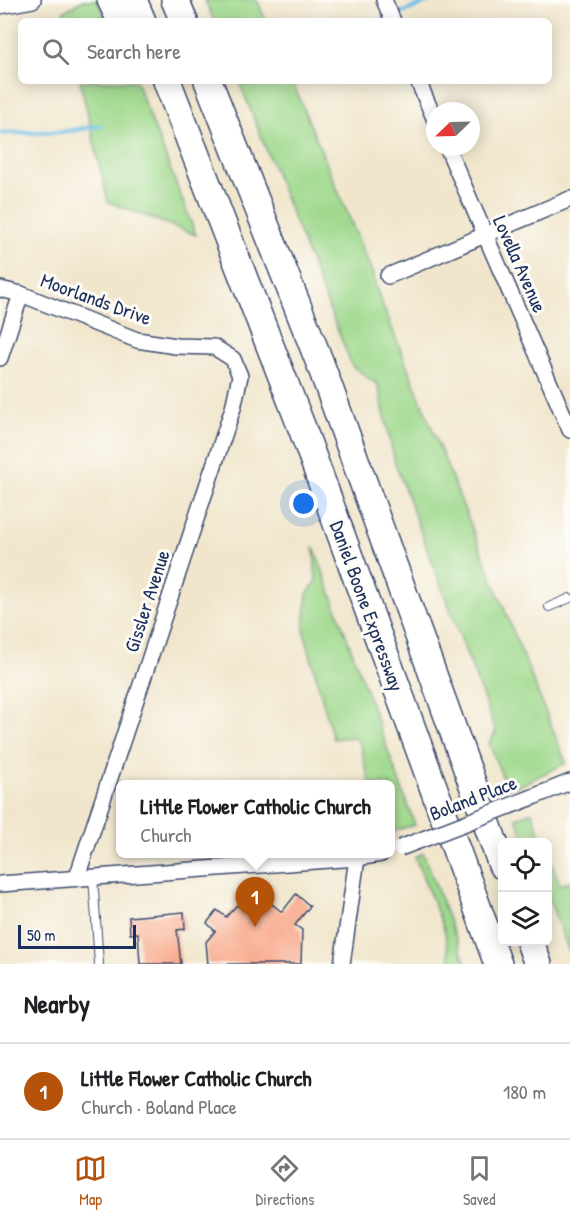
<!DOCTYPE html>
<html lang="en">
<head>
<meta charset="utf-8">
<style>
  body { margin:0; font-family:"Patrick Hand",sans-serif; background:#f2f2f2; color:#202124 }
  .controls { position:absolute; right:18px; bottom:18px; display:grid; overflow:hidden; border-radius:9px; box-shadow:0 3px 15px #0003 }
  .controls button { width:54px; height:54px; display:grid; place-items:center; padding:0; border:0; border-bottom:2px solid #e0e0e0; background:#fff; color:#202124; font:30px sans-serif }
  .compass { position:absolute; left:426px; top:102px; width:54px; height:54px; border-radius:50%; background:#fff; box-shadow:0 3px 15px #0003; rotate:247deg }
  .scale { position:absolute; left:18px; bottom:15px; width:118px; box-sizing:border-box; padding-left:6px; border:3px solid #1b2f5e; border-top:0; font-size:16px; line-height:21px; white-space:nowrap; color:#1b2f5e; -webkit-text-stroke:4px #fdfcf7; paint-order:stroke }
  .you { position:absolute; left:304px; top:504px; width:21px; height:21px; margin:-15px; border:4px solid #fff; border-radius:50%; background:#1a73e8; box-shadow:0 0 0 9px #1a73e833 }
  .badge { display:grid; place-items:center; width:39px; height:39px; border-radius:50%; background:#b45309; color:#fff; font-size:20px; font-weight:700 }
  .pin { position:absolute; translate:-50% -50px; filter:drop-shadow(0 2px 3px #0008) }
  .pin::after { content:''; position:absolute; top:32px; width:21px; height:18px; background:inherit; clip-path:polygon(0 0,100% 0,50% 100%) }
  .popup { position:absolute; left:116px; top:780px; width:279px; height:78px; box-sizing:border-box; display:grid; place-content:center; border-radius:9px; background:#fff; filter:drop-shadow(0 2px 4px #0005); font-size:20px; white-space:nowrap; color:#757577 }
  .popup b { font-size:22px; color:#202124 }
  .popup::after { content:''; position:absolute; left:50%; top:100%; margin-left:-12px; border:12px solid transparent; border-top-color:#fff }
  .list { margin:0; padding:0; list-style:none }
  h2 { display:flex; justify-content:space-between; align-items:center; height:78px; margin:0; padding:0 24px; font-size:26px }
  h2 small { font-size:20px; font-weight:400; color:#757577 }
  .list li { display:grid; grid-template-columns:39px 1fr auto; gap:18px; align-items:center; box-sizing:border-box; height:96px; padding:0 24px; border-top:2px solid #e0e0e0 }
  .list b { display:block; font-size:22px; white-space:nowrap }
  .list p { margin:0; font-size:20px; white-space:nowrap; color:#757577 }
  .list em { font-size:20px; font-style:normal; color:#757577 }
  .icon { flex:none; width:33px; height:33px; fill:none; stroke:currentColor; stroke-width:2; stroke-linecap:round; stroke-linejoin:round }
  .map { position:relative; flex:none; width:570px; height:964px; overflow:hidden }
  .search { position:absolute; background:#fff; box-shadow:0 3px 15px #0003; left:18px; right:18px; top:18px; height:66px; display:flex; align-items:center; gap:15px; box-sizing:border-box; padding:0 21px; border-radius:9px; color:#757577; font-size:22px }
  .sheet { height:174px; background:#fff }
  nav { display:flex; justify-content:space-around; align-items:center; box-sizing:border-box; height:84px; border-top:2px solid #e0e0e0; background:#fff; font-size:16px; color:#757577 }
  nav a { display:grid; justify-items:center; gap:3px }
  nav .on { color:#b45309 }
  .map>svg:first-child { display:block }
  .green { fill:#9ed88b; stroke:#5c8474; stroke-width:1.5 }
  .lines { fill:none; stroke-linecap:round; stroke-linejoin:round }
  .stream { stroke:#6abfe6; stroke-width:4.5 }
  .building { fill:#f8a88a }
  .service-casing { stroke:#3b4a6e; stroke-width:10 }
  .minor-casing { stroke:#3b4a6e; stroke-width:18 }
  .motorway-casing { stroke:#3b4a6e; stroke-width:30 }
  .service { stroke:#fff; stroke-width:8 }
  .minor { stroke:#fff; stroke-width:15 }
  .motorway { stroke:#fff; stroke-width:27 }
  .minor-bridge-casing { stroke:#3b4a6e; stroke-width:18; stroke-linecap:butt }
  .minor-bridge { stroke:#fff; stroke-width:15 }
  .labels { text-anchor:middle; stroke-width:6; stroke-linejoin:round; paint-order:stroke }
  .street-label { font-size:20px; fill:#1b2f5e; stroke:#fdfcf7 }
</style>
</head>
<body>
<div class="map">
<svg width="570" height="964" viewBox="0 0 570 964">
  <rect width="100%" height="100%" fill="#fdfcf7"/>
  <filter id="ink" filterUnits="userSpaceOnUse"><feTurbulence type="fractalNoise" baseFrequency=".0167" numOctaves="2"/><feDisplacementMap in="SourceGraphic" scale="12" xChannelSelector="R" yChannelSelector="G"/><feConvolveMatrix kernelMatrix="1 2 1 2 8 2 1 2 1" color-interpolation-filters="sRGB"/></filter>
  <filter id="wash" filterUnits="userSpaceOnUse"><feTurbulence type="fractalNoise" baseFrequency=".008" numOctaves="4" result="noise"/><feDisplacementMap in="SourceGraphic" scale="24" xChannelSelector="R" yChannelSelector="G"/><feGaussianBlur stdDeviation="1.35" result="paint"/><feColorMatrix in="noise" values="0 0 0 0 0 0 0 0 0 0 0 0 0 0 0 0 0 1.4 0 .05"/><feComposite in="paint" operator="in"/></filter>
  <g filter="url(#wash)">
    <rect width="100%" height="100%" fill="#f1e6cc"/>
    <g class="green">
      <polygon points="83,0 97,0 107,21 66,21 63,12"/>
      <polygon points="205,0 257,0 266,21 214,21"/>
      <polygon points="80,81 136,81 196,235 108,202"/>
      <polygon points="239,81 292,81 372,272 379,296 566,763 521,785 507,789 489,743 496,732 395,463 378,385 352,366"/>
      <polygon points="314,547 415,825 390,832 390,784 370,784 360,744 354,737 333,739 304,631 307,594 316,582"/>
      <polygon points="532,812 543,842 526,842 516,818"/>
      <polygon points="423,853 466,964 451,964 444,929 415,857"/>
      <polygon points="548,853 560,885 570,881 570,954 548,897"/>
    </g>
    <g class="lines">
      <g class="stream">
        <polyline points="381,21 433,0"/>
        <polyline points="0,133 61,132 100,126"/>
      </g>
    </g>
    <g id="blocks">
      <g class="building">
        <polygon points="296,894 310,906 295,925 302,930 301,964 208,964 206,942 215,931 207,923 217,910 226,917 236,906 272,904 282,912"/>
        <polygon points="184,912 185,929 177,930 181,964 140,964 138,933 130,934 129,917"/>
      </g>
    </g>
  </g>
  <g filter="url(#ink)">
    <use href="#blocks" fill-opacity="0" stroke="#3b4a6e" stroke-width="1.5"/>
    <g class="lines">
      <defs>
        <g id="service">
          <polyline points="549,607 570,598"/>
          <polyline points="93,876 99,964"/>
        </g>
        <g id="minor">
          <polyline points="384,0 393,21"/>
          <polyline points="0,6 33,0"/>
          <polyline points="418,81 435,120"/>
          <polyline points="447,147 570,430"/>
          <polyline points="388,276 570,199"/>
          <polyline points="0,289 21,294 137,340 176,346 214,347 233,359 240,376 233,408 77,877"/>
          <polyline points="0,358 21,294"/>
          <polyline points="533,797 570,782"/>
          <polyline points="0,884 357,858 381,854"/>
          <polyline points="342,964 357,858"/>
        </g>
        <g id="motorway">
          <polyline points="111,0 121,21"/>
          <polyline points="133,0 142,21"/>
          <polyline points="175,0 184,21"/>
          <polyline points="167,81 302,428 498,964"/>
          <polyline points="208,81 320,363 502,865"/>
          <polyline points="530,942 538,964"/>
        </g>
      </defs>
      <use href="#service" class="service-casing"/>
      <use href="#minor" class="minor-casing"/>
      <use href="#motorway" class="motorway-casing"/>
      <use href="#service" class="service"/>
      <use href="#minor" class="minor"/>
      <use href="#motorway" class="motorway"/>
      <defs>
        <polyline id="minor-bridge" points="400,848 533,797"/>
      </defs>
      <use href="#minor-bridge" class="minor-bridge-casing"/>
      <use href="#minor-bridge" class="minor-bridge"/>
    </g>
  </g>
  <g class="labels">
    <g class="street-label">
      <text transform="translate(520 264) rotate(66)" y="7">Lovella Avenue</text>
      <text transform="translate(96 299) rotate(20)" y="7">Moorlands Drive</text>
      <text transform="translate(147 601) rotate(-72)" y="7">Gissler Avenue</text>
      <text transform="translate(367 606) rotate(70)" y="7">Daniel Boone Expressway</text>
      <text transform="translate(473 798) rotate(-21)" y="7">Boland Place</text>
    </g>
  </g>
</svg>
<div class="controls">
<button><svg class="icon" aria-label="locate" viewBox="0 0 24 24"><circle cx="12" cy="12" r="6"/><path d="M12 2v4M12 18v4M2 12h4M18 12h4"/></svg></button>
<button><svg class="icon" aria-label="layers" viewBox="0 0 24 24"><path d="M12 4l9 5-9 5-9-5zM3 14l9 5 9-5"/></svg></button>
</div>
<svg class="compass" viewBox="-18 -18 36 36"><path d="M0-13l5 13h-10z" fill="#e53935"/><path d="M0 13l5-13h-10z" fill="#757577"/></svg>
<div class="scale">50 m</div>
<div class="you"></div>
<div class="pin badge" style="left:255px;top:927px">1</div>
<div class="popup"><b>Little Flower Catholic Church</b>Church</div>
<div class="search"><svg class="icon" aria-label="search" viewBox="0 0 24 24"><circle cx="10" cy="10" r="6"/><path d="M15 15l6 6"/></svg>Search here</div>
</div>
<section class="sheet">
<h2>Nearby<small></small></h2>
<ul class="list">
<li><span class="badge">1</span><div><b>Little Flower Catholic Church</b><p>Church · Boland Place</p></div><em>180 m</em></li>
</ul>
</section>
<nav>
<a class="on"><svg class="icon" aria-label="map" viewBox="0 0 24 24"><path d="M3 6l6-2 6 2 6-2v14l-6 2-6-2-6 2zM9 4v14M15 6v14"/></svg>Map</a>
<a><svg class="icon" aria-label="directions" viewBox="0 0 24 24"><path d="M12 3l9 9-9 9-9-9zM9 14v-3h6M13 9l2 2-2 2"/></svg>Directions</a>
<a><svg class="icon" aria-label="saved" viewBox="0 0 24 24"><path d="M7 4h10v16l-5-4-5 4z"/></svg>Saved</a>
</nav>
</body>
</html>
